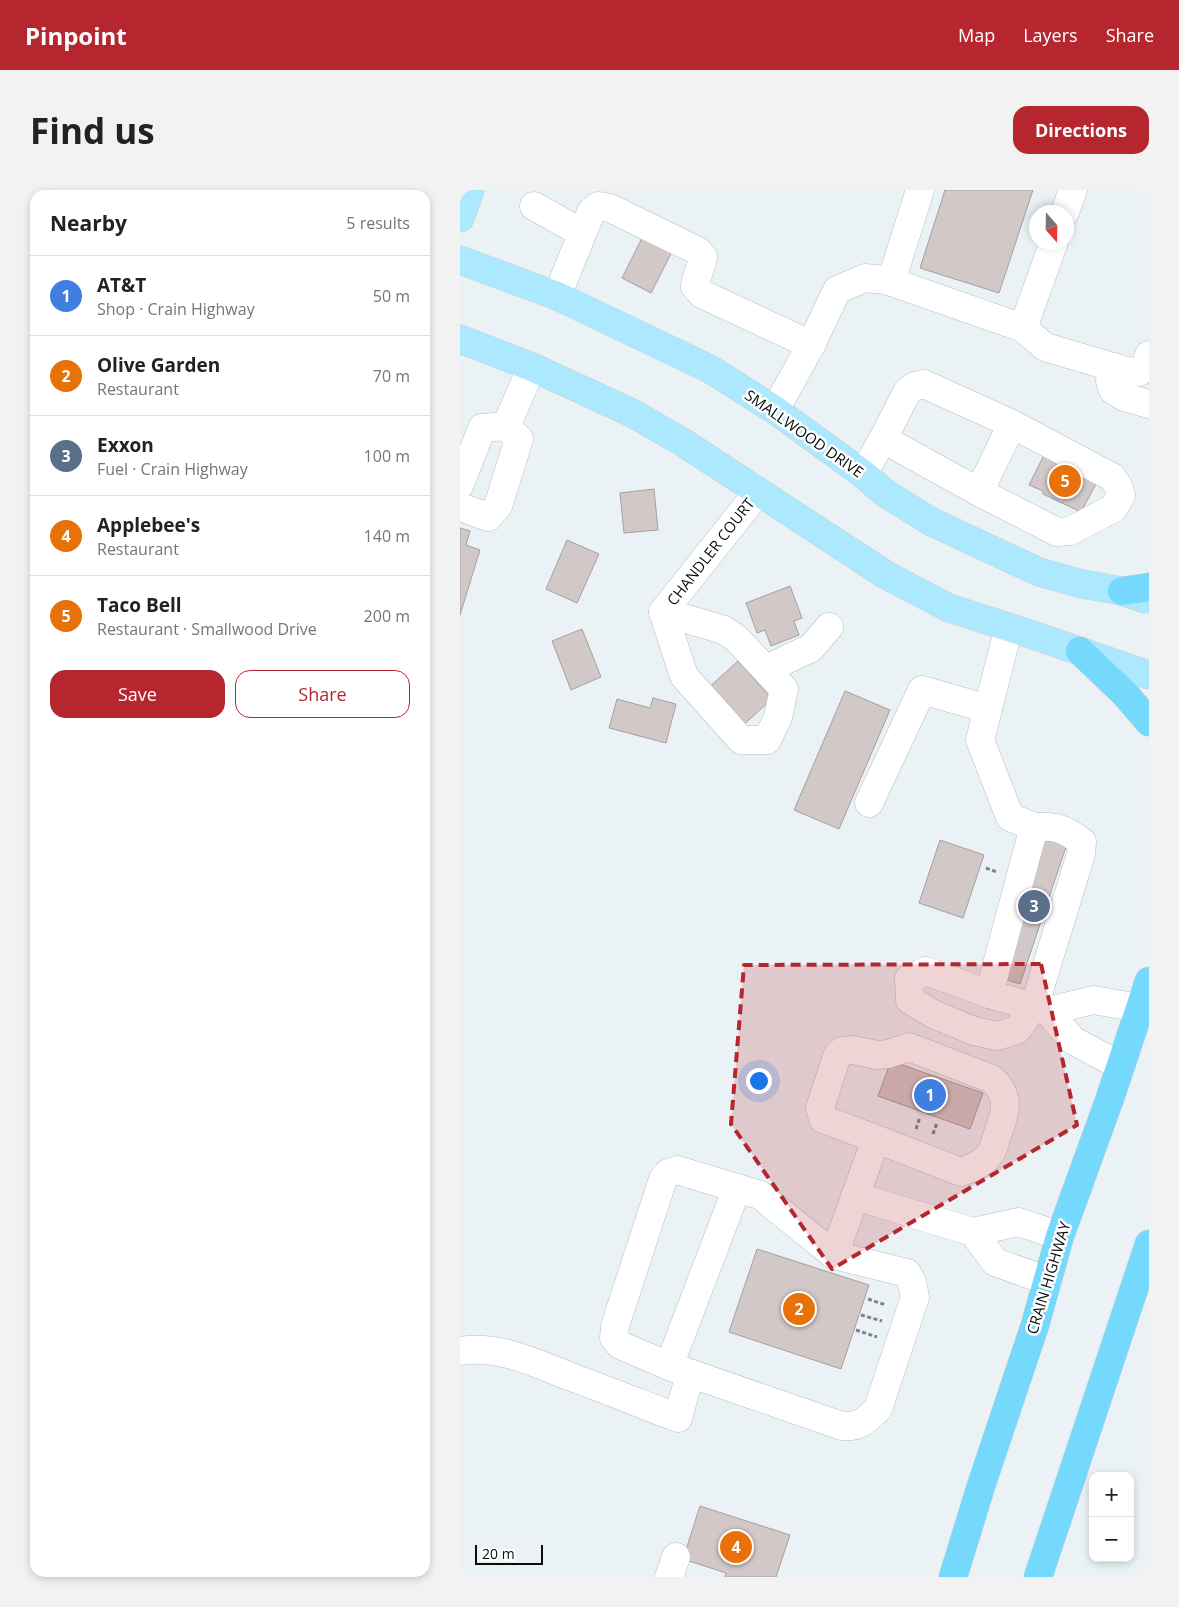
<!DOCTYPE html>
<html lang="en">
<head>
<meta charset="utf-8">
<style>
  body { margin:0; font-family:"Open Sans",sans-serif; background:#f2f2f2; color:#222 }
  .controls { position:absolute; right:15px; bottom:15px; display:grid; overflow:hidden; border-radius:10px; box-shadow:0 2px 8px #0003 }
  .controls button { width:45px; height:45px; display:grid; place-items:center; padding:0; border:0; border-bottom:1px solid #e0e0e0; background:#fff; color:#222; font:25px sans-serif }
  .compass { position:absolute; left:569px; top:15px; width:45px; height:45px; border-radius:50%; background:#fff; box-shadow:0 2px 8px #0003; rotate:160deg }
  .scale { position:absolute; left:15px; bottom:12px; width:68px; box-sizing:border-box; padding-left:5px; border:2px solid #0a0d0e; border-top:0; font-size:14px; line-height:18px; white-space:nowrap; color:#0a0d0e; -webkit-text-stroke:4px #fff; paint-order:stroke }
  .you { position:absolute; left:298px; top:890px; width:18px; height:18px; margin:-12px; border:4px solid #fff; border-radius:50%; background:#1a73e8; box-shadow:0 0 0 8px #1a73e833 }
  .badge { display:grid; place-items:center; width:32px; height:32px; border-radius:50%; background:#b6262e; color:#fff; font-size:16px; font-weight:700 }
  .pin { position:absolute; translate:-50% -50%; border:2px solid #fff; box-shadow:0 1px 5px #0006 }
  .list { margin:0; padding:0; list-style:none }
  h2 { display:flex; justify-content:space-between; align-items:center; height:65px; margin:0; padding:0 20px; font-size:21px }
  h2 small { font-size:16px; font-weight:400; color:#767676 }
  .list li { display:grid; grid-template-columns:32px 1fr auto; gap:15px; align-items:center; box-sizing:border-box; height:80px; padding:0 20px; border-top:1px solid #e0e0e0 }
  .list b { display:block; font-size:19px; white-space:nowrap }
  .list p { margin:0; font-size:16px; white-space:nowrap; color:#767676 }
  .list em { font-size:16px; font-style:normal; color:#767676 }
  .actions { display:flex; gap:10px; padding:15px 20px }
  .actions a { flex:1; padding:11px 0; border:1px solid #b6262e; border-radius:15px; text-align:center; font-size:18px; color:#b6262e }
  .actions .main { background:#b6262e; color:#fff }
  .map { position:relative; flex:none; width:689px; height:1387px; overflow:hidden; border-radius:15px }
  header { display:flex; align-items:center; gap:30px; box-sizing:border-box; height:70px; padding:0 25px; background:#b6262e; color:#fff }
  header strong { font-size:24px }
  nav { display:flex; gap:28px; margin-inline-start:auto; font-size:18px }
  .intro { display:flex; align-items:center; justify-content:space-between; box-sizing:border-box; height:120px; padding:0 30px }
  h1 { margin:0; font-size:35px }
  .button { padding:12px 22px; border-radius:15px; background:#b6262e; color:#fff; font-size:18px; font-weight:700 }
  main { display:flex; gap:30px; padding:0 30px }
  aside { flex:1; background:#fff; border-radius:15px; box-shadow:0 2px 8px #0003 }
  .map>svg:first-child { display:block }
  .building { fill:#d1c8c7; stroke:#a79f9f }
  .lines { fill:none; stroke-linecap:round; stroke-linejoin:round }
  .minor-casing { stroke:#b7bfc2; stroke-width:29 }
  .major-casing { stroke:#cecfcf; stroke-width:29 }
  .highway-casing { stroke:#cecfcf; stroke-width:29 }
  .path { stroke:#7d8385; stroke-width:3; stroke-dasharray:4 2.5; stroke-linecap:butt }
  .minor { stroke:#fff; stroke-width:28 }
  .major { stroke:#ace8fe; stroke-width:28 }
  .highway { stroke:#75d9fd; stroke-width:28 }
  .marked { fill:#b6262e; fill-opacity:0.2; stroke:#b6262e; stroke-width:4; stroke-dasharray:10 6; stroke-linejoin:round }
  .labels { text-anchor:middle; stroke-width:5; stroke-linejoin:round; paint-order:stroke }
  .street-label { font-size:15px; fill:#0a0d0e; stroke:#fff }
</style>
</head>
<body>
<header>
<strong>Pinpoint</strong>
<nav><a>Map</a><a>Layers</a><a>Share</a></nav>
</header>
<div class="intro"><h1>Find us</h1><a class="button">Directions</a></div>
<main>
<aside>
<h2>Nearby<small>5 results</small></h2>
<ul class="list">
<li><span class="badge" style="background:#3f7fe0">1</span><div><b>AT&amp;T</b><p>Shop · Crain Highway</p></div><em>50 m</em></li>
<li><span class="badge" style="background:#e8710a">2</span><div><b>Olive Garden</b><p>Restaurant</p></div><em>70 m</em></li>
<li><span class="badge" style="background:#5c6f8a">3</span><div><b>Exxon</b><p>Fuel · Crain Highway</p></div><em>100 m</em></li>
<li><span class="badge" style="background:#e8710a">4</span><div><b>Applebee's</b><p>Restaurant</p></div><em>140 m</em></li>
<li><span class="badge" style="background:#e8710a">5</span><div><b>Taco Bell</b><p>Restaurant · Smallwood Drive</p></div><em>200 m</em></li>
</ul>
<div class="actions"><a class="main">Save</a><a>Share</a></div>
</aside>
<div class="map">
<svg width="689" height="1387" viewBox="0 0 689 1387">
  <rect width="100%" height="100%" fill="#eaf2f5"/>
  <g class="building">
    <polygon points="485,0 573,0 539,103 460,78"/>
    <polygon points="183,46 213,60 191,103 162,88"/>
    <polygon points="588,257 640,287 621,322 583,304 583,301 569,295"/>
    <polygon points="194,299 198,340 164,343 160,303"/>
    <polygon points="0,338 10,341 6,355 20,360 0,425"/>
    <polygon points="107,350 139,364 117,413 86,399"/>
    <polygon points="330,396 342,428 334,431 339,445 311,456 305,440 297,443 286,413"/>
    <polygon points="122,439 141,487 111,500 92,451"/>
    <polygon points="278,471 312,509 280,538 246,500"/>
    <polygon points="385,501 430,520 379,639 334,620"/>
    <polygon points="193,508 216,514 206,553 149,538 157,509 190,518"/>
    <polygon points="588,638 610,645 560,794 538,787"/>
    <polygon points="480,650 524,665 503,728 459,713"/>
    <polygon points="431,871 523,903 510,939 418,906"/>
    <polygon points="297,1059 409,1095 381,1179 269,1142"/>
    <polygon points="240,1316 330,1345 316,1387 265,1387 266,1383 223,1369"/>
  </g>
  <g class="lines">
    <defs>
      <g id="minor">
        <polyline points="74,16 122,43"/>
        <polyline points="605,22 613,0"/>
        <polyline points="431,92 460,0"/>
        <path d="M 97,106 L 131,22 L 138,16 L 150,18 L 238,61 L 243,67 C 242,77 236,85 235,96 L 242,104 L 351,155"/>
        <polyline points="563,138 585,157 666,181 679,182 686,174 689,165"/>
        <polyline points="654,177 650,191 653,200 664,207 689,214"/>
        <polyline points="315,220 351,155 377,100 405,88 426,90 563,138 594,52"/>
        <polyline points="423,249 519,302 597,342 610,341 654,318 661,305 658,296 652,287 552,234"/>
        <polyline points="403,284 423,249 447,202 455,196 464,194 552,234 519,302"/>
        <polyline points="0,294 22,238 46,236"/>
        <polyline points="0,317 28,327 38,316 59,249 46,236 72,177"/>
        <polygon points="203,422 264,440 277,449 324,499 318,527 307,550 281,550 224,486"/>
        <polyline points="203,422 298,302"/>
        <polyline points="549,437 520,550 550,627 574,637 529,804 588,821 633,810 680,818"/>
        <polyline points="306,479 351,458 369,437"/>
        <polyline points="409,613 462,500 528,519"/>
        <path d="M 529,804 L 466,781 L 449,789 L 450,810 L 473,824 L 514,841 L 537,846 L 557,840 L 574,817 L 621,664 L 622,652 C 604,638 596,636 574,637"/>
        <polyline points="588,821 612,850 661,876"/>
        <polyline points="395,1006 513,1042 559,1032 600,1046"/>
        <polyline points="513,1042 535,1072 588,1091"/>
        <path d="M 374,1065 L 300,1005 L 217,980 L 208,983 L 203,989 L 155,1136 L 154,1148 L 160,1155 L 209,1176 L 382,1236 C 400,1238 406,1230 418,1219 L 455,1107 L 452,1092 L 447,1083 L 374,1065 L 416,949 L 363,929 L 360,918 L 377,866 L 382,861 L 393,860 L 417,865 L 428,864 L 449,857 L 532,889 C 552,908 545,923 537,946 C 535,951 534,959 530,964 C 523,974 512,978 501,982 L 416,949"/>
        <path d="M 0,1161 C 39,1154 79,1175 114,1188 C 149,1201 184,1215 218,1228 L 230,1184"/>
        <polyline points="209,1176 277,998"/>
        <polyline points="209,1387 216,1367"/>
      </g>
      <g id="major">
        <polyline points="0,28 10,0"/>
        <polyline points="0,70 97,106 250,179 315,220 403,284 425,303 470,331 579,382 622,394 662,401 685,409"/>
        <polyline points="0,149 72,177 172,223 224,253 426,385 489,418 567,443 689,485"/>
      </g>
      <g id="highway">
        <polyline points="662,401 689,397"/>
        <polyline points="620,461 665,504 689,532"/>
        <polyline points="493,1387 521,1296 575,1135 600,1046 650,908 689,791"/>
        <polyline points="578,1387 689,1054"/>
      </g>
    </defs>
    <use href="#minor" class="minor-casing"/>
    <use href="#major" class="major-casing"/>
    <use href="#highway" class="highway-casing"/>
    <g class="path">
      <polyline points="526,678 537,682"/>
      <polyline points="456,939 460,927"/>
      <polyline points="473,944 477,933"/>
      <polyline points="408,1109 426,1115"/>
      <polyline points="401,1125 422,1131"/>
      <polyline points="396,1140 417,1147"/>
    </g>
    <use href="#minor" class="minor"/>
    <use href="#major" class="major"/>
    <use href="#highway" class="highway"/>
  </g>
  <path class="marked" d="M 581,774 L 617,935 L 372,1079 L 271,934 L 284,775 Z"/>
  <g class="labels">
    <g class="street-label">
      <text transform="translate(344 244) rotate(35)" y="5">SMALLWOOD DRIVE</text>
      <text transform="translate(251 362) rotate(-52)" y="5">CHANDLER COURT</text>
      <text transform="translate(589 1088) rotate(-73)" y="5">CRAIN HIGHWAY</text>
    </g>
  </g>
</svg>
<div class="controls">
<button>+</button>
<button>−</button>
</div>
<svg class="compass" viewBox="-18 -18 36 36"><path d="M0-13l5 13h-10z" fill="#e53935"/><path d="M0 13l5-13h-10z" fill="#767676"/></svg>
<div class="scale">20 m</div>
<div class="you"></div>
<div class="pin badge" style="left:470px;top:905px;background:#3f7fe0">1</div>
<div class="pin badge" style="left:339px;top:1119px;background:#e8710a">2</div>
<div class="pin badge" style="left:574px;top:716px;background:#5c6f8a">3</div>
<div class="pin badge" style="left:276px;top:1357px;background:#e8710a">4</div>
<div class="pin badge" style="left:605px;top:291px;background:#e8710a">5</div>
</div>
</main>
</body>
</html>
